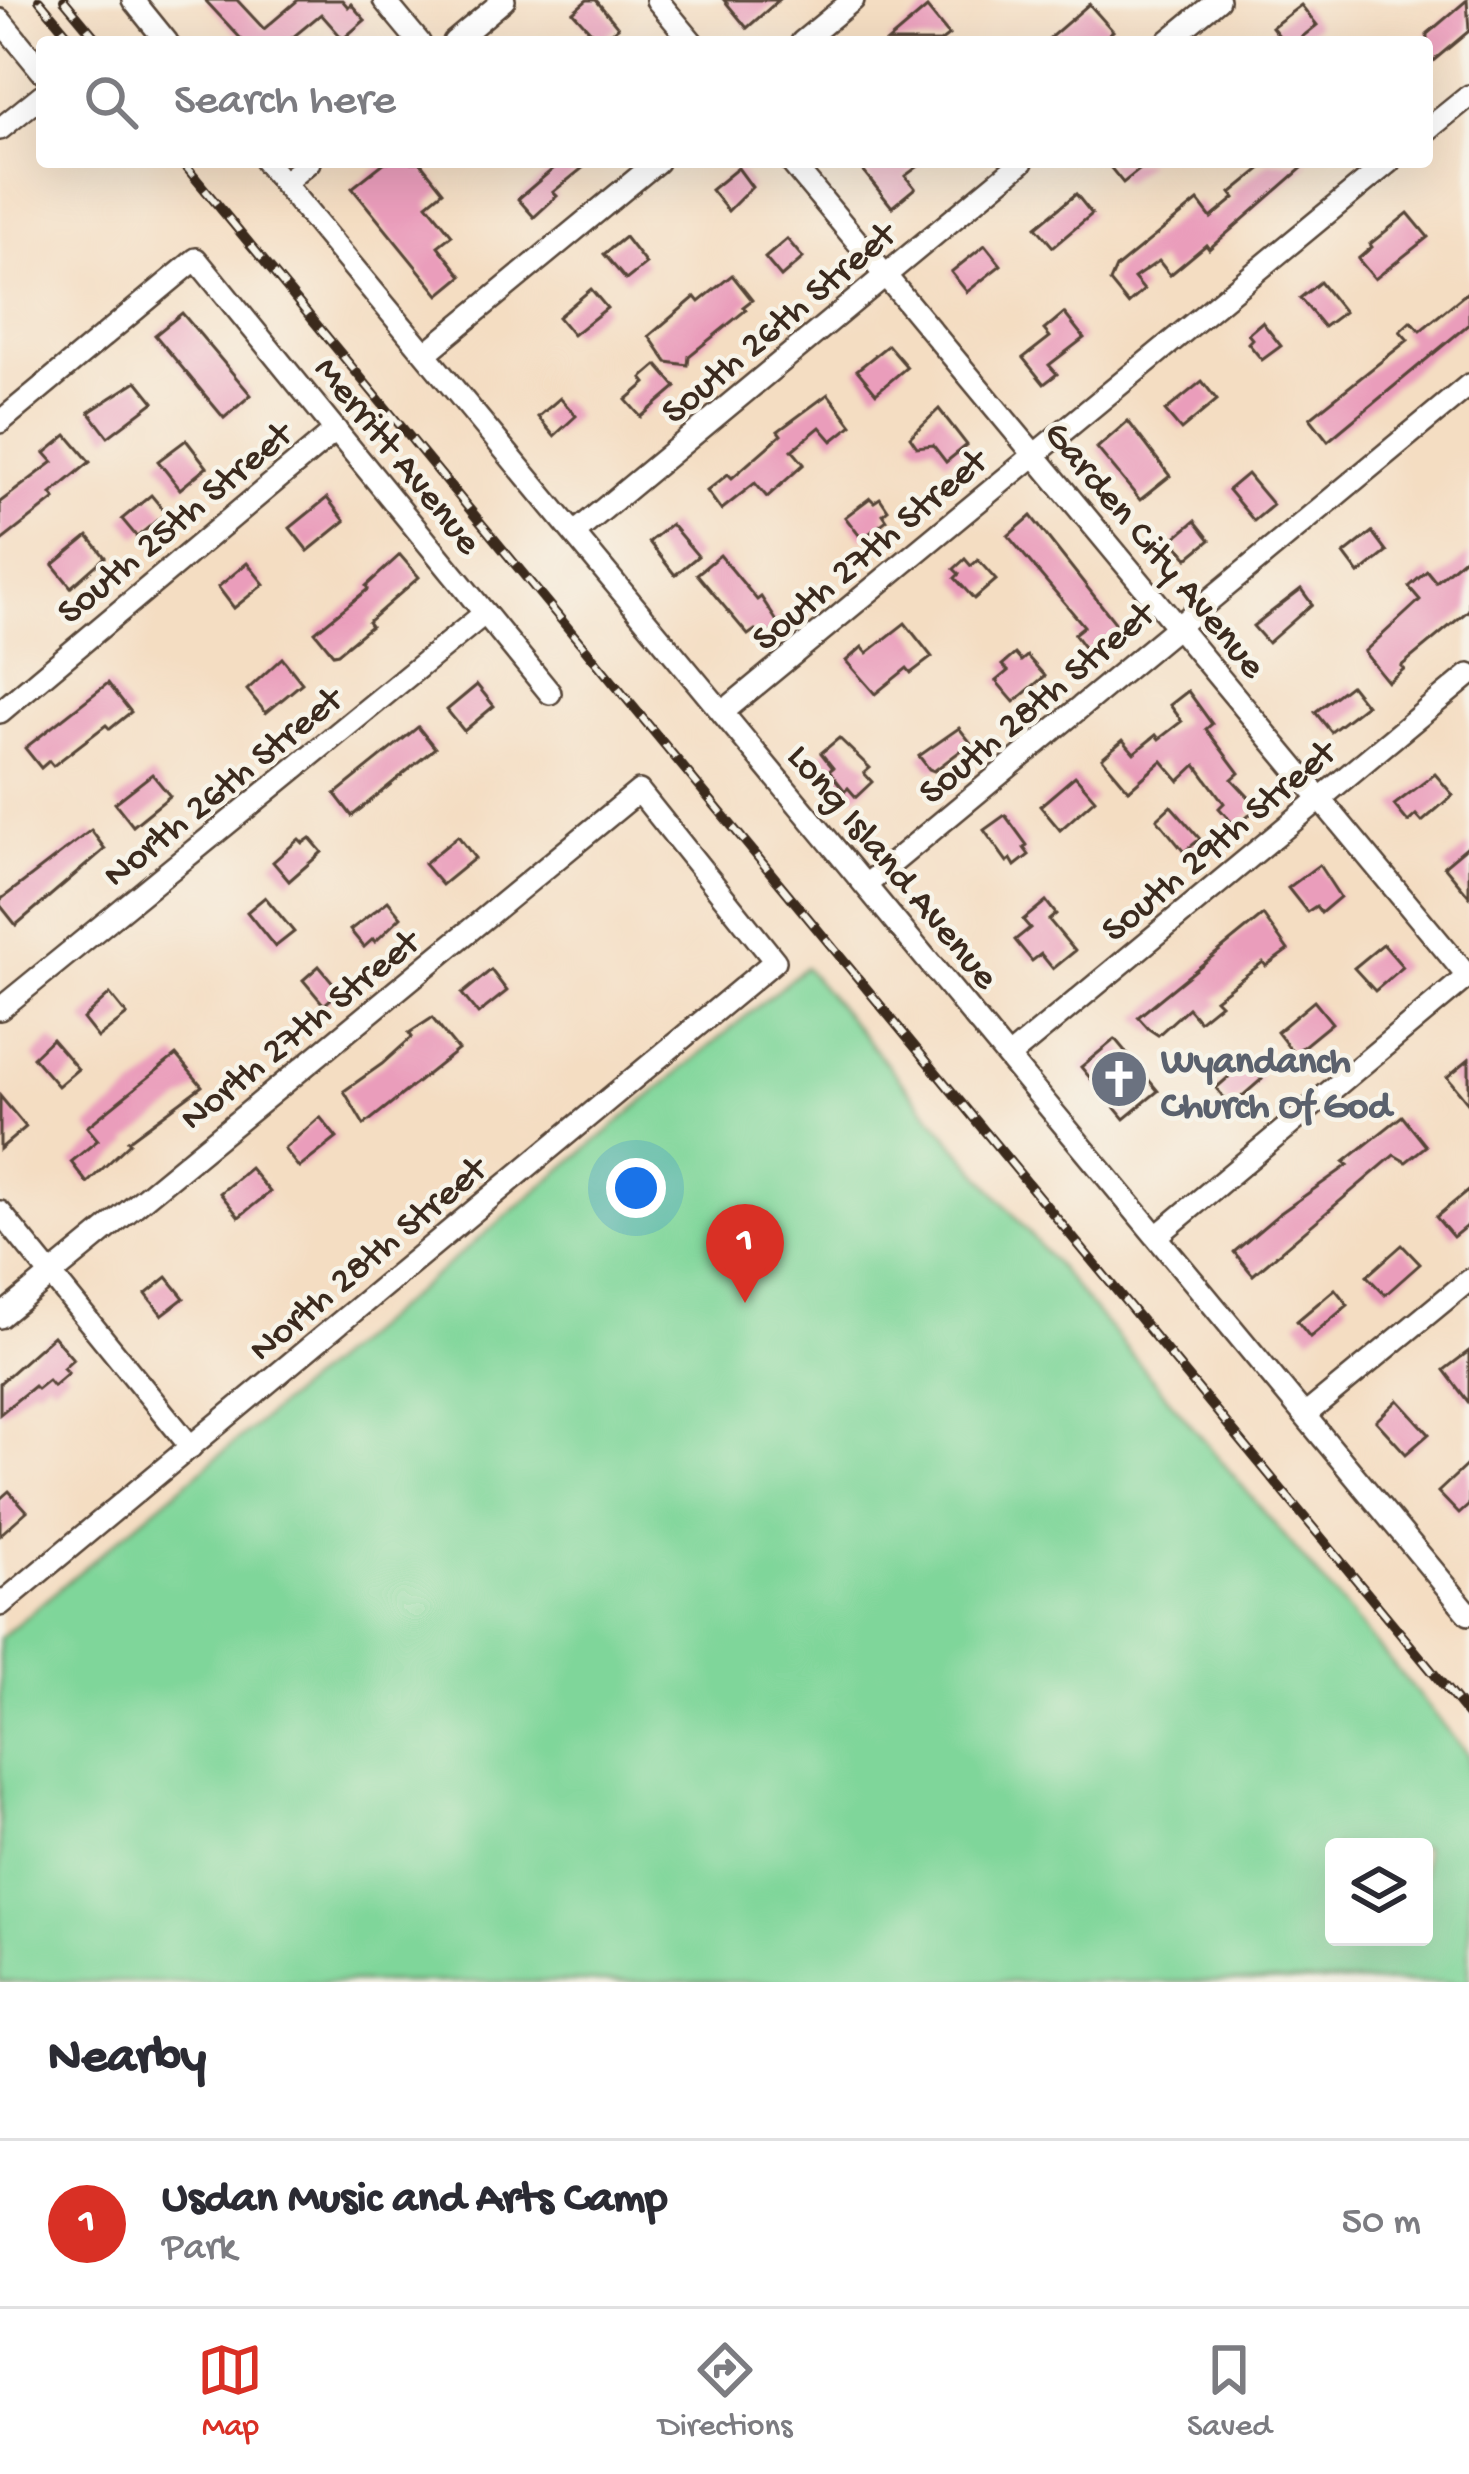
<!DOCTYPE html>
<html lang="en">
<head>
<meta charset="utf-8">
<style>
  body { margin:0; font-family:"Gochi Hand",sans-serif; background:#f7f7f7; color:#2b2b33 }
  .controls { position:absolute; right:36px; bottom:36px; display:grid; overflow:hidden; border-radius:12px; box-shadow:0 12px 48px #0002 }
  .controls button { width:108px; height:108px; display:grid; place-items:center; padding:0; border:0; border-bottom:3px solid #e1e1e2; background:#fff; color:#2b2b33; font:60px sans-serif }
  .you { position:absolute; left:636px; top:1188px; width:42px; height:42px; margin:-30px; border:9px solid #fff; border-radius:50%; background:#1a73e8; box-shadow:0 0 0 18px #1a73e833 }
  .badge { display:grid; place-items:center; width:78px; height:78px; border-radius:50%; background:#d93025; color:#fff; font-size:39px; font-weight:700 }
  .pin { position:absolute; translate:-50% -99px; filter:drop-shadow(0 3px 6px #0008) }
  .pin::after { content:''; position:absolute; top:63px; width:42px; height:36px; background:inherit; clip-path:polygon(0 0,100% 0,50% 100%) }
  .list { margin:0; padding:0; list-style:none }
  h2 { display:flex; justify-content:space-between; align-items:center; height:156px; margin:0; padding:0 48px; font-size:51px }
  h2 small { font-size:39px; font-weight:400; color:#7c7c81 }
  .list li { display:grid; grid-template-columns:78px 1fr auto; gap:36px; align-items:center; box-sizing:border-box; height:168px; padding:0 48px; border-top:3px solid #e1e1e2 }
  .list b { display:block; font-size:45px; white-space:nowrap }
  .list p { margin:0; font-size:39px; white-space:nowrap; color:#7c7c81 }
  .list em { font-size:39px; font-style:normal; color:#7c7c81 }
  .icon { flex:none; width:66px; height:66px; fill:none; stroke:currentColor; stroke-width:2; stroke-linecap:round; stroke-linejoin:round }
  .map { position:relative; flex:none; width:1469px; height:1982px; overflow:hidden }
  .search { position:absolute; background:#fff; box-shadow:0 12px 48px #0002; left:36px; right:36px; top:36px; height:132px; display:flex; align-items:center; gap:30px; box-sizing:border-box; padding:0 42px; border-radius:12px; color:#7c7c81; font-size:45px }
  .sheet { height:324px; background:#fff }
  nav { display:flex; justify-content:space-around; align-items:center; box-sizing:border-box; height:168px; border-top:3px solid #e1e1e2; background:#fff; font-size:33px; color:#7c7c81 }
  nav a { display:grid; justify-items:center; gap:6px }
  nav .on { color:#d93025 }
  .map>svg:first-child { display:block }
  .green { fill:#7fd69a; stroke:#5d805c; stroke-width:3; fill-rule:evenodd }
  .building { fill:#ea9dbb }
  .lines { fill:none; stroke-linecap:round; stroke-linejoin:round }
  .minor-casing { stroke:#574537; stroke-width:26 }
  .minor { stroke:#fff; stroke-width:21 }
  .rail-casing { stroke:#3b2a1e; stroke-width:10 }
  .rail { stroke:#f7f3e8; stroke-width:6; stroke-dasharray:18; stroke-linecap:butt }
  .labels { text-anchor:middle; stroke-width:9; stroke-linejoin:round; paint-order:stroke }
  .street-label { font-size:39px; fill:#3b2a1e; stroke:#f7f3e8 }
  .worship-label { font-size:39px; font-weight:bold; fill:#5b616d; stroke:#f7f3e8; text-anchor:start }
</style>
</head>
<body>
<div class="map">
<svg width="1469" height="1982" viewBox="0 0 1469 1982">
  <rect width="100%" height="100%" fill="#f7f3e8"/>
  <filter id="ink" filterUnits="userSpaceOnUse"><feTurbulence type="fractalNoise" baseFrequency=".00833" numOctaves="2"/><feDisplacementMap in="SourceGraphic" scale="24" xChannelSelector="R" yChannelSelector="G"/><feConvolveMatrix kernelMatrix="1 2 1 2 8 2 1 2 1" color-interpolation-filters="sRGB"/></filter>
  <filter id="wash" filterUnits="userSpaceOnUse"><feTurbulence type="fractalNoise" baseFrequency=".004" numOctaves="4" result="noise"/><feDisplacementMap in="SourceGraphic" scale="48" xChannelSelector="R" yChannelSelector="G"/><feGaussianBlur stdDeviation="2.7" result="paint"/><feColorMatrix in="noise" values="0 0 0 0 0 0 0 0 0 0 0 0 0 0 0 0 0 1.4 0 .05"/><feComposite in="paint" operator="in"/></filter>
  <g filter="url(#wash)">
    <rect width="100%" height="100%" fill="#f4ddc2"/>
    <path class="green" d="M 805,967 L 1469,1755 L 1469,1982 L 0,1982 L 0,1638 ZM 1334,1847 L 1424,1847 L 1424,1937 L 1334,1937 Z"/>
    <g id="blocks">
      <g class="building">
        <polygon points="205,0 237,0 264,29 298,0 342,0 348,7 351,4 365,20 343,39 321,14 287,42 244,42"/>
        <polygon points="587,0 596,0 618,27 600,42 573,12"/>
        <polygon points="724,0 779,0 747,28"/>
        <polygon points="1467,0 1469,31 1427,66 1427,34"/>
        <polygon points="1089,4 1113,31 1100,42 1045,42"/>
        <polygon points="1301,5 1317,25 1296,42 1284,42 1272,27"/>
        <polygon points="927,8 949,35 940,42 887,42"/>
        <polygon points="385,162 420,162 443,191 427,204 452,235 438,246 462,276 439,295 352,188"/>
        <polygon points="561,162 590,162 553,192 557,196 534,217 518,199"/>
        <polygon points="856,162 924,162 905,176 915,188 892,207"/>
        <polygon points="1106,162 1149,162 1123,183"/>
        <polygon points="1269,162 1309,162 1209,249 1206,245 1170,275 1159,261 1134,278 1144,290 1128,304 1110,282 1116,268 1198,201 1211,218 1235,198 1231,193"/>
        <polygon points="738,168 752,187 728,211 711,190"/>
        <polygon points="1076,194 1092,214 1053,247 1036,227"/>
        <polygon points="1408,213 1428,237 1375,279 1358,259 1372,247 1370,244"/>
        <polygon points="625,237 646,264 626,280 604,254"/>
        <polygon points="787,239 803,258 781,277 765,258"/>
        <polygon points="985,245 1001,265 967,292 951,272"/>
        <polygon points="732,275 752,300 743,307 746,310 689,356 688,365 667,362 649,336 695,297 699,302"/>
        <polygon points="1320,282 1344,312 1324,327 1300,298"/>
        <polygon points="591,289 607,308 573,335 558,317"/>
        <polygon points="1469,291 1469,324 1328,441 1310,418 1408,340 1400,331 1411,321 1420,331"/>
        <polygon points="182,313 251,395 224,418 155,335"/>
        <polygon points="1064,313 1084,338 1049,365 1057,374 1044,384 1023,358 1050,337 1044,330"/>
        <polygon points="1262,322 1281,346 1262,360 1248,343 1252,339 1248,334"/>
        <polygon points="888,345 907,367 876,393 857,370"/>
        <polygon points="657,365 676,387 641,417 626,400 646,383 642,378"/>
        <polygon points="137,381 154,402 108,437 89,412"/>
        <polygon points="1202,381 1217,400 1181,430 1165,411"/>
        <polygon points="828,394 852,425 832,441 820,427 792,450 804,464 767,497 755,483 721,510 707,491 728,474 732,478 781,435 778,431"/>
        <polygon points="560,398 576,416 554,436 538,417"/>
        <polygon points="939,409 967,445 946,462 933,445 917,447 910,437"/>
        <polygon points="1128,421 1170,476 1140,500 1097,448"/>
        <polygon points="67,435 90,462 51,494 55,499 0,542 0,502 53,462 45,453"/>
        <polygon points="186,440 207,467 180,489 158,461"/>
        <polygon points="1247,474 1273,505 1254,521 1228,490"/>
        <polygon points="151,495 166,513 137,537 122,519"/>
        <polygon points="327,498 345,521 308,551 290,528"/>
        <polygon points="870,498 874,502 880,498 888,510 883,514 887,520 862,539 845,517"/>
        <polygon points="1031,516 1121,630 1089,654 1074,634 1084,626 1008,536"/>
        <polygon points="1195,521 1210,540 1188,558 1173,539"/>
        <polygon points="671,524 698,556 675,575 649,542"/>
        <polygon points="1372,532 1387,552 1359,574 1344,554"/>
        <polygon points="88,536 105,557 71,587 53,565"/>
        <polygon points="1469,554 1469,610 1401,666 1404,669 1388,682 1364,652 1420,600 1409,587 1427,571 1436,582"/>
        <polygon points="400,555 419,577 368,622 371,626 338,653 333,654 315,632 368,589 366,586"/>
        <polygon points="720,555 757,600 761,597 780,626 762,639 755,630 748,635 697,574"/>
        <polygon points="965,559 971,566 978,560 996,580 974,599 955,578 959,574 954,569"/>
        <polygon points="247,563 264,584 234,608 218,587"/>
        <polygon points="1301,589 1312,604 1268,643 1253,626"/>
        <polygon points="905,623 932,657 911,673 907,668 875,694 846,661 862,647 867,653"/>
        <polygon points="1015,654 1021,661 1027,656 1045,676 1014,702 996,681 1008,671 1002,665"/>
        <polygon points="282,658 302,683 266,713 247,690"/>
        <polygon points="108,683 131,712 110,729 106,725 53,766 49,761 41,768 25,748"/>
        <polygon points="477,685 494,706 464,731 447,710"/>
        <polygon points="1350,685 1366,705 1331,732 1315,712"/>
        <polygon points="1188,691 1212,724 1206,729 1239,773 1232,779 1258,807 1236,827 1219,808 1224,803 1196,765 1179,781 1162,761 1129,790 1102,758 1123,740 1134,753 1156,735 1159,739 1182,721 1170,705"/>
        <polygon points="418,727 435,748 352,816 335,794"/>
        <polygon points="959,728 971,743 934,771 929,769 919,756"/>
        <polygon points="839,738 870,768 864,773 872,782 856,797 848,788 845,791 829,771 833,768 821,753"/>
        <polygon points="152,774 170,796 133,826 115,803"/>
        <polygon points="1435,774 1453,795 1422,822 1416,815 1408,822 1394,805"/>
        <polygon points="1075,776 1095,799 1060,830 1040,806"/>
        <polygon points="1171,806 1200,839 1184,852 1157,819"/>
        <polygon points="1005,815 1027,845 1024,848 1029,855 1015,866 1011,859 1007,862 984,830"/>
        <polygon points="91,830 105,849 16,925 0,905 0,900"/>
        <polygon points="458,836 475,858 442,885 424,864"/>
        <polygon points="310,838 322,852 289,881 273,862 299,839 303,843"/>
        <polygon points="1469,845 1469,896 1444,866"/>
        <polygon points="1319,865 1340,897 1321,913 1316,906 1307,912 1288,888"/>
        <polygon points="265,897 294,932 275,947 247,912"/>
        <polygon points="388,901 401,917 375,942 373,939 364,947 350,930"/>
        <polygon points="1046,901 1056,914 1049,920 1075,951 1053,969 1041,954 1032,961 1015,940 1030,928 1023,920"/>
        <polygon points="1263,915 1288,950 1266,966 1263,962 1215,999 1220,1004 1199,1021 1188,1008 1158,1035 1149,1029 1138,1017"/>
        <polygon points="1383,944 1403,967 1375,991 1354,968"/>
        <polygon points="319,966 340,991 324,1005 303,980"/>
        <polygon points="491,970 507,991 478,1014 462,994"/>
        <polygon points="110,994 127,1015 98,1038 83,1019"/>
        <polygon points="1314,1001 1332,1023 1294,1054 1277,1032"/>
        <polygon points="432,1018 458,1050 364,1125 344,1091 382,1064 412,1037 409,1033"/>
        <polygon points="52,1039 78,1069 58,1086 33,1057"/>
        <polygon points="1115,1039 1158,1091 1124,1119 1081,1067"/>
        <polygon points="176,1055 202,1086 128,1141 130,1143 87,1183 71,1162 98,1140 87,1127"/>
        <polygon points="1469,1059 1469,1104 1447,1077"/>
        <polygon points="1247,1061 1262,1079 1231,1106 1216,1088"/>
        <polygon points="0,1096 26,1127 0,1149"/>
        <polygon points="1402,1116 1426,1146 1406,1162 1394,1155 1253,1275 1234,1252 1279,1214 1348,1165 1344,1162"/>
        <polygon points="320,1117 337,1138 299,1168 284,1149"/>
        <polygon points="250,1168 270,1192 239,1217 220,1193"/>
        <polygon points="1469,1190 1469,1224 1453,1237 1436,1217"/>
        <polygon points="1402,1245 1420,1264 1385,1295 1367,1276"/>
        <polygon points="167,1277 184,1298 162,1315 146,1294"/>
        <polygon points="1335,1289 1348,1305 1310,1337 1297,1321"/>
        <polygon points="53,1336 73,1359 63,1368 68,1373 53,1386 48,1380 37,1389 34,1386 0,1414 0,1383"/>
        <polygon points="1469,1351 1469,1403 1444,1370"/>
        <polygon points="1398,1400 1429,1434 1406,1454 1376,1421"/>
        <polygon points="1469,1463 1469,1505 1459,1514 1438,1492"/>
        <polygon points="9,1491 27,1511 0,1535 0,1499"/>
      </g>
    </g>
  </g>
  <g filter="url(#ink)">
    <use href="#blocks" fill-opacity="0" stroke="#574537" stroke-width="3"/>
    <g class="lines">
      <defs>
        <g id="minor">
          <polyline points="133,0 167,42"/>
          <polyline points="384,0 419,42"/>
          <polyline points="657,0 692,42"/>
          <polyline points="0,20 42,71"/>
          <polyline points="454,42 504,0"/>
          <polyline points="802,42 853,0"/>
          <polyline points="1167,42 1218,0"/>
          <polyline points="0,129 42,95"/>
          <polyline points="1427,130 1469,96"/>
          <polyline points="266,162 1469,1614"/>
          <polyline points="791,162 1469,978"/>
          <polyline points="284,183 309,162"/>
          <polyline points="426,353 657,162"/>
          <polyline points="0,422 196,259 550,693"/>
          <polyline points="576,532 1022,162"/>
          <polyline points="0,712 336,430"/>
          <polyline points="723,712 1389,162"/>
          <polyline points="866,885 1469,385"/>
          <polyline points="0,1009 485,613"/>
          <polyline points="1009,1057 1469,675"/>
          <polyline points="0,1212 191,1447"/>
          <polyline points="1157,1236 1469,975"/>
          <polyline points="0,1317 639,791 775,961 0,1605"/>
          <polyline points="1305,1415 1469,1280"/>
        </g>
      </defs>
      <use href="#minor" class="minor-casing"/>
      <use href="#minor" class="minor"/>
      <defs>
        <g id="rail">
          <polyline points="39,0 74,42"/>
          <polyline points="64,0 99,42"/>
          <polyline points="182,162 1469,1716"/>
        </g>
      </defs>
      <use href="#rail" class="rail-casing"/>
      <use href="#rail" class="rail"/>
    </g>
  </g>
  <defs>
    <symbol id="church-disc" viewBox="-11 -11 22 22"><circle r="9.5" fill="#6b7280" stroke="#f7f3e8"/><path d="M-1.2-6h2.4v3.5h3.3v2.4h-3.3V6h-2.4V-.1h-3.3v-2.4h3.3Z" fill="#fff"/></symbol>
  </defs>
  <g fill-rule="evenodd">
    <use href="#church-disc" x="1086" y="1046" width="66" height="66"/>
  </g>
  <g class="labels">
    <g class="street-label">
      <text transform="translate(776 320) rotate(-40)" y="14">South 26th Street</text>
      <text transform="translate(401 453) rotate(51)" y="14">Merritt Avenue</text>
      <text transform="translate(172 520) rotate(-40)" y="14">South 25th Street</text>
      <text transform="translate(867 547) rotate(-40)" y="14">South 27th Street</text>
      <text transform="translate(1158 547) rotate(50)" y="14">Garden City Avenue</text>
      <text transform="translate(1034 700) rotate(-40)" y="14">South 28th Street</text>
      <text transform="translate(220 784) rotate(-39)" y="14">North 26th Street</text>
      <text transform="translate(1216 838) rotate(-40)" y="14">South 29th Street</text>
      <text transform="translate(896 864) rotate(50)" y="14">Long Island Avenue</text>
      <text transform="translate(297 1027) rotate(-39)" y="14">North 27th Street</text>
      <text transform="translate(365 1256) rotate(-40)" y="14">North 28th Street</text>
    </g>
    <g class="worship-label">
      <text x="1161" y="1071">Wyandanch<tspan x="1161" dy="45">Church Of God</tspan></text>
    </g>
  </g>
</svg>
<div class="controls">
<button><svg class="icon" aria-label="layers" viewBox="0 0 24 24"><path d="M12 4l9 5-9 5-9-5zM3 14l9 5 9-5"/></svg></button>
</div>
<div class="you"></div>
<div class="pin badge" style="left:745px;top:1303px">1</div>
<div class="search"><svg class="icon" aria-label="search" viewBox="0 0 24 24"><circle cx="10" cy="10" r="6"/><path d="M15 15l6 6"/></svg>Search here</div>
</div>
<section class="sheet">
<h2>Nearby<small></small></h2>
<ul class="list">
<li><span class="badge">1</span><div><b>Usdan Music and Arts Camp</b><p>Park</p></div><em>50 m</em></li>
</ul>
</section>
<nav>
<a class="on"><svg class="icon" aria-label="map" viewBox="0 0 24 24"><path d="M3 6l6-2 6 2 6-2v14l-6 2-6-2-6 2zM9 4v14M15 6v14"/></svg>Map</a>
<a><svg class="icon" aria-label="directions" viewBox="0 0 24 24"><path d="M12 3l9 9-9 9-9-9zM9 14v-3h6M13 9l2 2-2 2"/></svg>Directions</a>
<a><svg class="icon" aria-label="saved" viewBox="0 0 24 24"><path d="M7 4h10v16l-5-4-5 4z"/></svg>Saved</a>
</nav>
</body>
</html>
